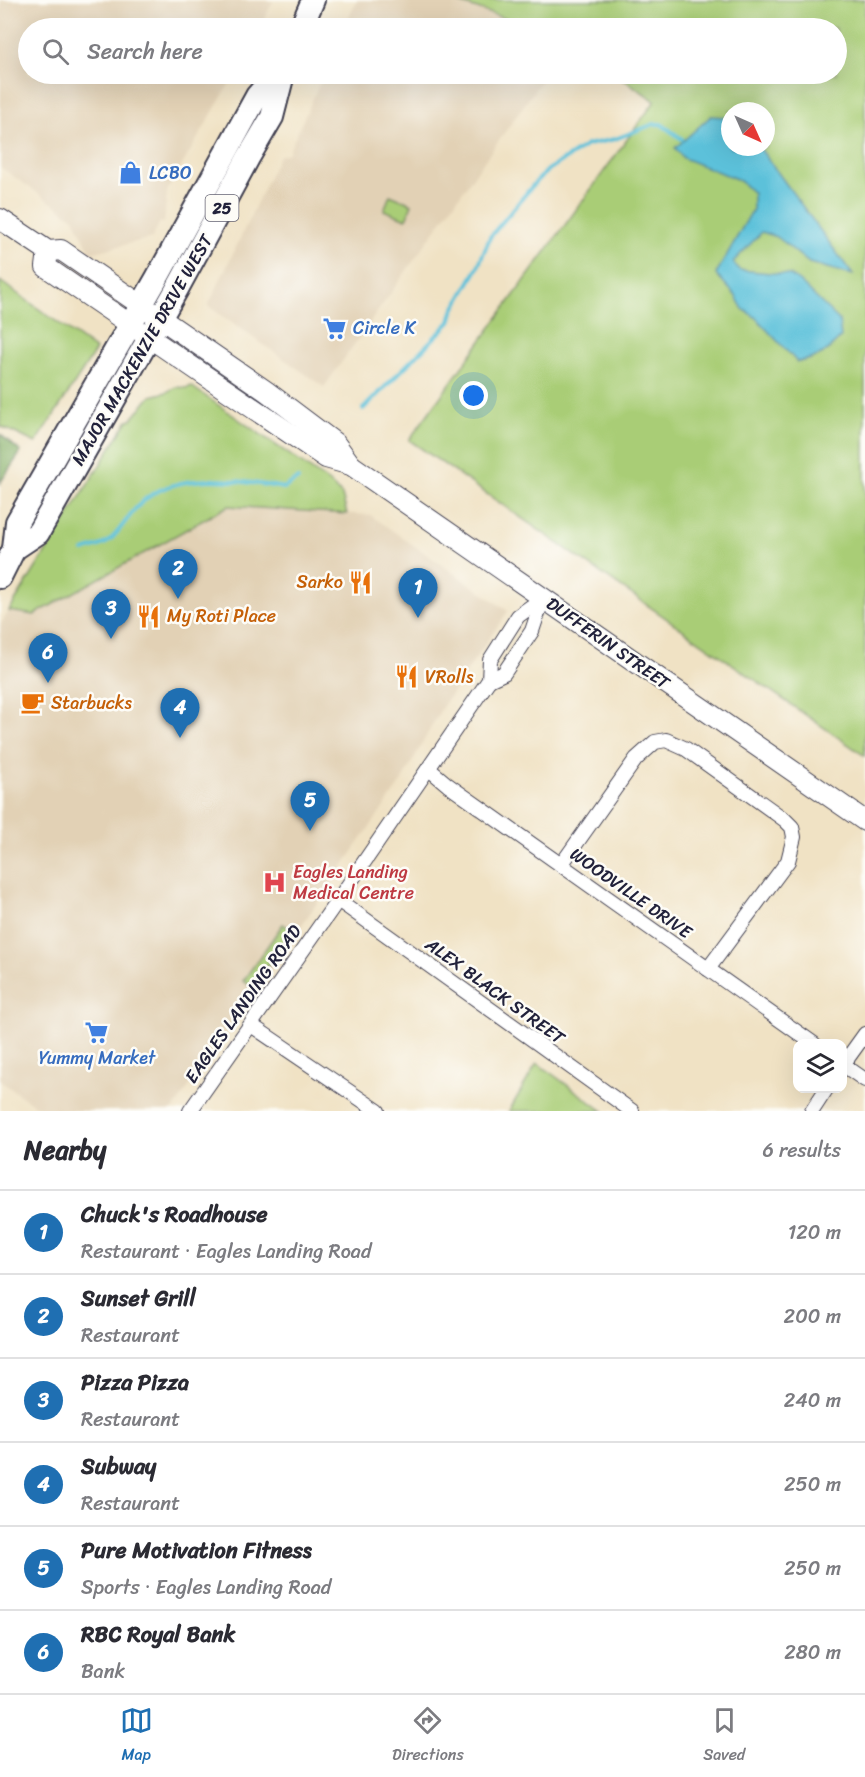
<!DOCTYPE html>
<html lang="en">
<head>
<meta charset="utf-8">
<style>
  body { margin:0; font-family:Sriracha,sans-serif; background:#f7f7f7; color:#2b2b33 }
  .controls { position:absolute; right:18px; bottom:18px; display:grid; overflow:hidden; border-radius:12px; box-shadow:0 6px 24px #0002 }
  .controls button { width:54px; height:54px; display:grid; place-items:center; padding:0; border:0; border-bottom:2px solid #e1e1e2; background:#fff; color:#2b2b33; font:30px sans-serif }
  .compass { position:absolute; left:721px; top:102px; width:54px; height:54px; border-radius:50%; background:#fff; box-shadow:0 6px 24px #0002; rotate:135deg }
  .you { position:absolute; left:474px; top:396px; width:21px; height:21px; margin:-15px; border:4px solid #fff; border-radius:50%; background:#1a73e8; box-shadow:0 0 0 9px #1a73e833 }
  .badge { display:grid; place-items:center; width:39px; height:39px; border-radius:50%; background:#1f6fb2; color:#fff; font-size:20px; font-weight:700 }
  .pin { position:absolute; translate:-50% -50px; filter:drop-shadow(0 2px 3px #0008) }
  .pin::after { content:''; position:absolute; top:32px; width:21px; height:18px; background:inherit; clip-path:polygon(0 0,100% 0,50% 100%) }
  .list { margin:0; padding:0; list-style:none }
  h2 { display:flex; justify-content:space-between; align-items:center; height:78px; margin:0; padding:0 24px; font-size:26px }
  h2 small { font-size:20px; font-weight:400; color:#7c7c81 }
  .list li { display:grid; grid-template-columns:39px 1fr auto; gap:18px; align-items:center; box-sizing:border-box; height:84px; padding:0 24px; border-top:2px solid #e1e1e2 }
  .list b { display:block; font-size:22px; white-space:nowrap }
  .list p { margin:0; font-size:20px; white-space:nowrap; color:#7c7c81 }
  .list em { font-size:20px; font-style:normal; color:#7c7c81 }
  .icon { flex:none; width:33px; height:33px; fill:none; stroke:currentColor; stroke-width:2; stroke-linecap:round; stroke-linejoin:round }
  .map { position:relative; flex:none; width:865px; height:1111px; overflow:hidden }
  .search { position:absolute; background:#fff; box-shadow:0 6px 24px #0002; left:18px; right:18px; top:18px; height:66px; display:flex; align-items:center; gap:15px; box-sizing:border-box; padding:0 21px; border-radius:33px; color:#7c7c81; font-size:22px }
  .sheet { height:582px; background:#fff }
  nav { display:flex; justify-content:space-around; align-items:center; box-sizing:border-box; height:84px; border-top:2px solid #e1e1e2; background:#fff; font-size:16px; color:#7c7c81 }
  nav a { display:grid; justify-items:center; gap:3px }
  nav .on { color:#1f6fb2 }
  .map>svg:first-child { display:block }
  .built { fill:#e2d1b5 }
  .green { fill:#a9cd76; stroke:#667858; stroke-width:1.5; fill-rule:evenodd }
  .forest { fill:#86b067; stroke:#546951; stroke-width:1.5 }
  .water { fill:#5cc1da; stroke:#3f728a; stroke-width:1.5 }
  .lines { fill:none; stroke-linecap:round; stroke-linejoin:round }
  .stream { stroke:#5cc1da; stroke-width:4 }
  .street-casing { stroke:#413f50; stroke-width:16 }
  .secondary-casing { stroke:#413f50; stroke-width:22 }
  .primary-casing { stroke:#413f50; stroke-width:26 }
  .street { stroke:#fff; stroke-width:14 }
  .secondary { stroke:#fff; stroke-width:20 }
  .primary { stroke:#fff; stroke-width:22 }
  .labels { text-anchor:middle; stroke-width:5; stroke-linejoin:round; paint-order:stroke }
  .shield { fill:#fdfcf7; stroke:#646373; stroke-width:1.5 }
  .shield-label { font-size:16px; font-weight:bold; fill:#22223b }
  .shop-label { font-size:18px; fill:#366cbe; stroke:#fdfcf7; text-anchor:start }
  .street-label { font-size:18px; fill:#22223b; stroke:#fdfcf7 }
  .food-label { font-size:18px; fill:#c56008; stroke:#fdfcf7; text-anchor:start }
  .health-label { font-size:18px; fill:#be3a42; stroke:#fdfcf7; text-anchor:start }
</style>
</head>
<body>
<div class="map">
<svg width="865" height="1111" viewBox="0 0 865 1111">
  <rect width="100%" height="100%" fill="#fdfcf7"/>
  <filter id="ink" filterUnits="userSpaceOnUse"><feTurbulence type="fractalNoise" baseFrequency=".0167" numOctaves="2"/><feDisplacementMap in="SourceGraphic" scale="12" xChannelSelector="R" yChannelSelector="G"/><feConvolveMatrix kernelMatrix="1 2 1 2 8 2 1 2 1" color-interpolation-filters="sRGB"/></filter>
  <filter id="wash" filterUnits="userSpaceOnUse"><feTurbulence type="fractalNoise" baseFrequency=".008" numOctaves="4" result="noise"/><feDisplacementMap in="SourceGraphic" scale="24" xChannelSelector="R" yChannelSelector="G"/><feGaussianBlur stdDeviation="1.35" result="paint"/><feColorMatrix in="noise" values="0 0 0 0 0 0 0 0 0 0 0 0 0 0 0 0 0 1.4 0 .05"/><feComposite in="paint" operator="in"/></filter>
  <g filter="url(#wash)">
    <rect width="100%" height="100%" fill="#f0e2c4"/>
    <g class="built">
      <polygon points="0,0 273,1 260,28 28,28 28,74 235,74 167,191 164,223 160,222 152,238 91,253 74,218 0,167"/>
      <polygon points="357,0 451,0 533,28 344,28"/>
      <polygon points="324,74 546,74 324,387 208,306 279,156 288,153"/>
      <polygon points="228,506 370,515 508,611 441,709 400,784 172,1111 43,1111 0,1081 0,625 9,611 34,615"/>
    </g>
    <g class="green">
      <path d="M 451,0 L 865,0 L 865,756 L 409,440 L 655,101 L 616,74 L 836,74 L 836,28 L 533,28 ZM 730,111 L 766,111 L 766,147 L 730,147 Z"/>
      <polygon points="390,195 412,204 406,219 384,210"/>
      <polygon points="0,281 96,350 36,443 0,426"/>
      <polygon points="191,386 329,482 342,495 347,514 228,506 34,615 9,611 128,420 132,419 151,396 167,392 176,387 188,388"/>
      <polygon points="283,924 292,930 253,987 243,981"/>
      <polygon points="537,1063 603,1111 509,1111"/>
    </g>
    <polygon class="forest" points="0,434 21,452 0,483"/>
    <path class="water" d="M 711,116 L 726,117 L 730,120 L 730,147 L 759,147 L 853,275 L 809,263 L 777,237 L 762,232 L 733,262 L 739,270 L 790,275 L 800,282 L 839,320 L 841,337 C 827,352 818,359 797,362 L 755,317 L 743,309 L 735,295 L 716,274 L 753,209 L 753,193 L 739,180 L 683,158 L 675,148 Z"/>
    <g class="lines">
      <g class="stream">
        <polyline points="363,409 450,322 453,311 477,269 490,237 534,184 548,170 587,145 615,139 654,124 661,124 682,139"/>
        <path d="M 84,551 C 92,548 104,546 110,540 C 121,530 128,516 139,505 C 173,469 241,480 284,488 L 298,479"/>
      </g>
    </g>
  </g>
  <g filter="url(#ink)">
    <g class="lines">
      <defs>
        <g id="street">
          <polyline points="489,680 504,673 532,631 543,598"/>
          <polyline points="429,769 448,785 814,1044"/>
          <polyline points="561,865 636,759 655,742 666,740 686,749 785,820 792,827 794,837 788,861 708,969"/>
          <polyline points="338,900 632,1111"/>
          <polyline points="251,1025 378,1111"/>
          <polyline points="842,1064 865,1080"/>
          <polyline points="842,1066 865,1034"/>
          <polyline points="190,1111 338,900 489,680 490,660 518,616 543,598"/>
          <polyline points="812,1111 827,1088"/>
        </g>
        <g id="secondary">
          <polyline points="0,219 48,251 61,250 266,391 335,443 351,465"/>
          <polyline points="48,251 46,267 326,458 351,465 865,821"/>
        </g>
        <g id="primary">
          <polyline points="301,28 313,0"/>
          <polyline points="14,549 38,533 177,289 248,158 272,117 283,74"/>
          <polyline points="0,577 14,549 17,522 157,278 257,96 276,74"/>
        </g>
      </defs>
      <use href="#street" class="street-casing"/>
      <use href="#secondary" class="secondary-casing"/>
      <use href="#primary" class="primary-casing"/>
      <use href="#street" class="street"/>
      <use href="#secondary" class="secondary"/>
      <use href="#primary" class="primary"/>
    </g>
  </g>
  <defs>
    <symbol id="shop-bare" viewBox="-9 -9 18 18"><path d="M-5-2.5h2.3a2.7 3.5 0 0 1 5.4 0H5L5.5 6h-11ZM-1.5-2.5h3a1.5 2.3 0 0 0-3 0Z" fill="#3f7fe0" stroke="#fdfcf7" stroke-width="2.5" paint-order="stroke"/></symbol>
    <symbol id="supermarket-bare" viewBox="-9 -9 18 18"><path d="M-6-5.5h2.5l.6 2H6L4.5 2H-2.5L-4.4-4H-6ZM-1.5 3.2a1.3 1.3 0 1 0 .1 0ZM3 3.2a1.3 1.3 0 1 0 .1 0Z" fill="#3f7fe0" stroke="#fdfcf7" stroke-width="2.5" paint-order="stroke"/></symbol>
    <symbol id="restaurant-bare" viewBox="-9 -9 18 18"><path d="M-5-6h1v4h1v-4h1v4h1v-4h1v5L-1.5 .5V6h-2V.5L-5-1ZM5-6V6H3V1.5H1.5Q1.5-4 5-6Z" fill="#e8710a" stroke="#fdfcf7" stroke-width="2.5" paint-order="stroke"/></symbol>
    <symbol id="cafe-bare" viewBox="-9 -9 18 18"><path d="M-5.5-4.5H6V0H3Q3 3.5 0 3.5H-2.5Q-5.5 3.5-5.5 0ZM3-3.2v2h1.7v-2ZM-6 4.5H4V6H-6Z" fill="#e8710a" stroke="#fdfcf7" stroke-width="2.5" paint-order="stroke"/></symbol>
    <symbol id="hospital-bare" viewBox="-9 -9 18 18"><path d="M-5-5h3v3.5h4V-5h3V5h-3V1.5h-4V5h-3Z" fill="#e0444e" stroke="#fdfcf7" stroke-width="2.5" paint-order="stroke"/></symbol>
  </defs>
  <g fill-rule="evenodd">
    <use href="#shop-bare" x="114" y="156" width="33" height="33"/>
    <use href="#supermarket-bare" x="318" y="312" width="33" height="33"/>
    <use href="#restaurant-bare" x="344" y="566" width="33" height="33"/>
    <use href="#restaurant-bare" x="132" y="600" width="33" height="33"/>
    <use href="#restaurant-bare" x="390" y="660" width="33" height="33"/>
    <use href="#cafe-bare" x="16" y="686" width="33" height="33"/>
    <use href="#hospital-bare" x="258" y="866" width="33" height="33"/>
    <use href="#supermarket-bare" x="80" y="1016" width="33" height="33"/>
  </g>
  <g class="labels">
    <rect class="shield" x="205.5" y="195" width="33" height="26" rx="4.5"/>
    <g class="shield-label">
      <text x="222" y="214">25</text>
    </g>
    <g class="shop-label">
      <text x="149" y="179">LCBO</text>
      <text x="353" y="334">Circle K</text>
      <text x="97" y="1064" text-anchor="middle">Yummy Market</text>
    </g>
    <g class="street-label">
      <text transform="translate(142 350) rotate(-60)" y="6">MAJOR MACKENZIE DRIVE WEST</text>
      <text transform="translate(608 643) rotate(35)" y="6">DUFFERIN STREET</text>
      <text transform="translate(631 893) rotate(35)" y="6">WOODVILLE DRIVE</text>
      <text transform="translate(495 991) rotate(36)" y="6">ALEX BLACK STREET</text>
      <text transform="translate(243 1004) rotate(-55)" y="6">EAGLES LANDING ROAD</text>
    </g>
    <g class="food-label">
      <text x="343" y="588" text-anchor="end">Sarko</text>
      <text x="167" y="622">My Roti Place</text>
      <text x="425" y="683">VRolls</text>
      <text x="51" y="709">Starbucks</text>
    </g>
    <g class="health-label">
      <text x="293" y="878">Eagles Landing<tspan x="293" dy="21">Medical Centre</tspan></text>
    </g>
  </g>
</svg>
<div class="controls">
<button><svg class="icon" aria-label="layers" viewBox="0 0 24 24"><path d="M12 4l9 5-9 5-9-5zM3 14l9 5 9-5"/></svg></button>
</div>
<svg class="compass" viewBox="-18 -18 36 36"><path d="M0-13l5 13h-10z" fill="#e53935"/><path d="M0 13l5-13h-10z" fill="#7c7c81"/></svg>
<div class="you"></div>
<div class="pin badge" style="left:418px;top:618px">1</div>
<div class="pin badge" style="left:178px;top:599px">2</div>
<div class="pin badge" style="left:111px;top:639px">3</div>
<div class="pin badge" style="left:180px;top:738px">4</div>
<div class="pin badge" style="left:310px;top:831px">5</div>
<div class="pin badge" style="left:48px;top:683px">6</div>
<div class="search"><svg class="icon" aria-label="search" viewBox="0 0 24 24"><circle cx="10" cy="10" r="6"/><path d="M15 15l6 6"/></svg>Search here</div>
</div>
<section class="sheet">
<h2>Nearby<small>6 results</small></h2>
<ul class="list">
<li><span class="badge">1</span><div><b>Chuck's Roadhouse</b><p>Restaurant · Eagles Landing Road</p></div><em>120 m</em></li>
<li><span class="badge">2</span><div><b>Sunset Grill</b><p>Restaurant</p></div><em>200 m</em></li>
<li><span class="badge">3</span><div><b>Pizza Pizza</b><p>Restaurant</p></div><em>240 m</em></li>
<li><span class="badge">4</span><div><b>Subway</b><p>Restaurant</p></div><em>250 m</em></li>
<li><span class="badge">5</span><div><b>Pure Motivation Fitness</b><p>Sports · Eagles Landing Road</p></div><em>250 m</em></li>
<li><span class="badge">6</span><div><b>RBC Royal Bank</b><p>Bank</p></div><em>280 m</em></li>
</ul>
</section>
<nav>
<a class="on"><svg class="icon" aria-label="map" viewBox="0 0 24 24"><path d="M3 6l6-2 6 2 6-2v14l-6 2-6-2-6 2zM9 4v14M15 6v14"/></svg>Map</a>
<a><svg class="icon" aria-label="directions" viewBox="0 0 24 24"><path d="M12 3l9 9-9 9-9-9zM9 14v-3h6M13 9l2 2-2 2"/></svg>Directions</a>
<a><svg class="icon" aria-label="saved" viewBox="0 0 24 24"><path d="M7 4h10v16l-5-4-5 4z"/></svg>Saved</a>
</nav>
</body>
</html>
